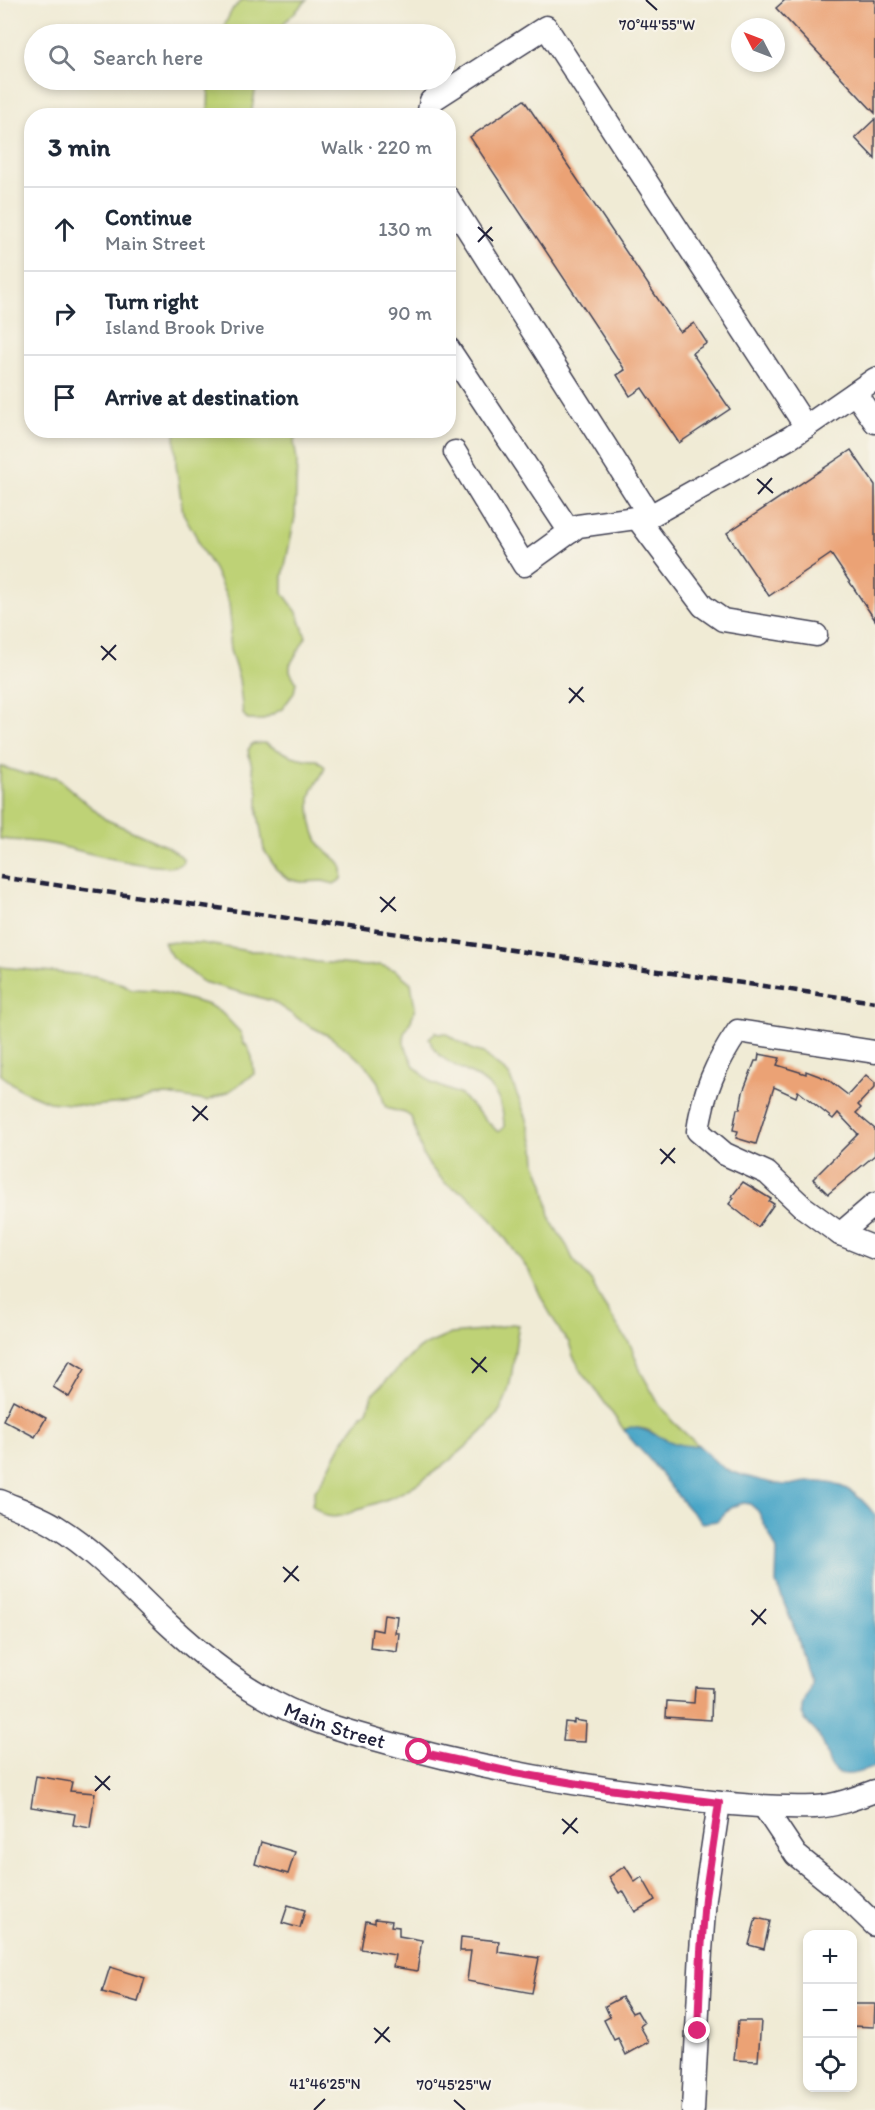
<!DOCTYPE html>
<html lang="en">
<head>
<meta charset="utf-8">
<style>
  body { margin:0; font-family:Itim,sans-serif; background:#f2f2f3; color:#1f2937 }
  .controls { position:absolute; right:18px; bottom:18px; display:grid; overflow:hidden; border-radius:12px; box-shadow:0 3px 9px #0003 }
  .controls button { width:54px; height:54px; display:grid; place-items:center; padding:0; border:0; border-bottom:2px solid #e0e1e3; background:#fff; color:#1f2937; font:30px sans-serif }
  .compass { position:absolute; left:731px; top:18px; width:54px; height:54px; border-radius:50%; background:#fff; box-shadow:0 3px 9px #0003; rotate:312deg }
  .stop { position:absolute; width:18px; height:18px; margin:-14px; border:4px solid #db2777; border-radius:50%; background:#fff }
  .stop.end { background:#db2777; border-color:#fff; box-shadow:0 2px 6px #0008 }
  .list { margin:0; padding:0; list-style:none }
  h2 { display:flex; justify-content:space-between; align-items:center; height:78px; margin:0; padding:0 24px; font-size:26px }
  h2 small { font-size:20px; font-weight:400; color:#747a83 }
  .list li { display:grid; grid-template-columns:39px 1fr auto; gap:18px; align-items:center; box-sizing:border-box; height:84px; padding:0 24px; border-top:2px solid #e0e1e3 }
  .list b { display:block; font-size:22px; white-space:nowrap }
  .list p { margin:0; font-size:20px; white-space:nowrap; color:#747a83 }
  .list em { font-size:20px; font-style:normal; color:#747a83 }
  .icon { flex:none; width:33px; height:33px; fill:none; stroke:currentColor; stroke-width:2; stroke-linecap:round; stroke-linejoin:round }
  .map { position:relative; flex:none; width:875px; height:2110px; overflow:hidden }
  .search { position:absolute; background:#fff; box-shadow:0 3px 9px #0003; left:24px; top:24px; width:432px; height:66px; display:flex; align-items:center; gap:15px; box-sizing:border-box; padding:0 21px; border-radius:33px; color:#747a83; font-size:22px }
  .panel { position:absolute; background:#fff; box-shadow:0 3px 9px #0003; left:24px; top:108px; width:432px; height:330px; border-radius:24px }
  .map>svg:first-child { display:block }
  .green { fill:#bed276; stroke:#707a58; stroke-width:1.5 }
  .water { fill:#49a6c7; stroke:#366481; stroke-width:1.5 }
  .building { fill:#eba275 }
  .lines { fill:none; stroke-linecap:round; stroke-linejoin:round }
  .minor-casing { stroke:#414052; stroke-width:25 }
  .minor { stroke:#fff; stroke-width:22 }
  .rail { stroke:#22223b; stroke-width:4.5; stroke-dasharray:9 4.5; stroke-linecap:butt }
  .route { stroke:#db2777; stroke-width:8 }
  .ticks { fill:none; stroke:#22223b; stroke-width:2 }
  .labels { text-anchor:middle; stroke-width:4.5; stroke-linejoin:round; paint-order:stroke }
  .street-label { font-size:21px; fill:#22223b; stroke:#f7f3e8 }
  .ticks-label { font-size:15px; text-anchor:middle; fill:#22223b; stroke:#f7f3e8; stroke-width:4.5; stroke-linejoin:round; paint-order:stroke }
</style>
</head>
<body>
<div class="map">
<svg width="875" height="2110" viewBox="0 0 875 2110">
  <rect width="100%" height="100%" fill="#f7f3e8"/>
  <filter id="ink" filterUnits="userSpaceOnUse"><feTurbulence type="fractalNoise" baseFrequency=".0167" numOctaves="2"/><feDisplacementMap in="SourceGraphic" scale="12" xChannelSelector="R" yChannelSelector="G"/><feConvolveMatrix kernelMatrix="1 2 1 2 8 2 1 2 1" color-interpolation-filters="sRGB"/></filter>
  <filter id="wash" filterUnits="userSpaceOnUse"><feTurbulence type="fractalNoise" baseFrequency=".008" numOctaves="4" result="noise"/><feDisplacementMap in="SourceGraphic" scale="24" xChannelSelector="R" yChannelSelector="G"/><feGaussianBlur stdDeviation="1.35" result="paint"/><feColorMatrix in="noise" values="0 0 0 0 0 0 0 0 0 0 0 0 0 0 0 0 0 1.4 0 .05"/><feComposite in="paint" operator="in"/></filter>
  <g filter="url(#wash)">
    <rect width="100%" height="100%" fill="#f0ebd5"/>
    <g class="green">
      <polygon points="242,0 307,0 284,23 277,34 220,34 232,10"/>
      <polygon points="209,80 257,80 251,115 208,115"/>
      <polygon points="175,431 297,431 294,442 297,460 295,517 283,576 283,593 297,612 306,637 290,665 290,671 296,682 294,693 282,709 262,720 248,720 243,714 239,679 230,650 229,640 231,627 229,603 214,569 200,547 196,536 183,513 176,465"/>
      <path d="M 265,743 C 283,753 297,760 317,760 L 325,767 C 322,779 310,787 310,801 C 310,816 312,833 321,846 C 332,860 345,858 342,879 L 334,884 L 323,881 L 301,882 L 288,879 L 276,869 L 264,850 L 258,813 L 258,793 L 248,750 L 252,744 Z"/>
      <path d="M 0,766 L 25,774 L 56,777 L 105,819 L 170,848 L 183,858 L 183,863 C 168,876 77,850 56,845 C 38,841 18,841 0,839 Z"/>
      <path d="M 164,942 L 201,943 L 248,951 L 261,951 L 316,962 L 366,966 L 380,965 L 395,970 L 411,983 L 415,1007 L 411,1021 L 404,1033 L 404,1043 L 414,1066 L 432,1083 L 461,1095 L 498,1132 L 504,1127 C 503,1062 443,1080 429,1038 L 436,1032 L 439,1034 L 445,1033 L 473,1050 L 483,1053 L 509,1075 L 527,1119 L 535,1148 L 536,1163 L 544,1184 L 551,1221 L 567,1246 L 573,1259 L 592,1282 L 602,1302 L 631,1346 L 641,1372 L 660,1406 L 669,1415 L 672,1421 L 698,1445 C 685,1448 671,1444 660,1438 C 652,1434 659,1437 652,1432 C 644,1427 632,1427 624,1430 L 595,1389 L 585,1377 L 573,1356 L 569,1342 L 563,1336 L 543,1301 L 529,1271 L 489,1216 L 466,1194 L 446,1184 L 429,1165 L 423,1155 L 411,1117 L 405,1113 L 389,1109 L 385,1106 L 378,1082 L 364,1063 L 329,1036 L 308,1025 L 272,1001 L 203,982 L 172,957 L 167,949 Z"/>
      <polygon points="0,967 95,976 123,984 131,989 155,990 209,1005 223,1014 241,1033 243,1042 248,1047 252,1057 254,1074 228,1092 207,1101 167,1095 155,1096 135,1102 92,1106 49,1102 21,1090 0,1074"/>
      <path d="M 511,1324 L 519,1325 C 513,1351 514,1387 500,1410 C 482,1439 423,1483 393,1497 C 383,1501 372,1504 362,1508 C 351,1512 340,1519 327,1516 C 322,1514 316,1508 312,1505 L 315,1491 L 323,1479 L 342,1443 L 362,1415 L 367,1411 L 373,1394 L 419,1348 L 451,1334 L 482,1331 Z"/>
    </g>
    <path class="water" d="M 631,1427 C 656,1429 671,1450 698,1445 C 706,1452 714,1461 722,1467 C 733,1474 776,1485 789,1485 C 795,1485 801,1482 808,1482 C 839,1480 857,1491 875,1515 L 875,1767 C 861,1772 836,1783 829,1762 C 826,1752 825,1745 819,1736 C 814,1728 804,1723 802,1713 C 800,1702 810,1692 810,1681 L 798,1638 L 776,1583 L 777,1550 L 758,1511 L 750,1504 L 743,1503 L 731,1507 L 717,1521 L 702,1523 C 685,1506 671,1488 657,1469 C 647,1455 634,1445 624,1430 Z"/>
    <g id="blocks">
      <g class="building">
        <polygon points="785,0 875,0 875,113 776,8"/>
        <polygon points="524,100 680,332 694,323 707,343 692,353 730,409 679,443 642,388 630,396 617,375 625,370 470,137"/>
        <polygon points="875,119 875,159 855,138"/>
        <polygon points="851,450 875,485 875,620 831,554 769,596 727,533"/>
        <polygon points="759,1054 780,1058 777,1065 806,1074 806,1071 827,1079 848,1095 866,1075 875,1083 875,1087 858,1105 861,1108 856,1113 875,1129 875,1155 828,1194 813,1179 858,1134 838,1113 833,1119 798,1091 796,1097 774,1087 756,1144 736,1138 738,1131 733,1130 737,1109 740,1109 743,1092 755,1061 758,1061"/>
        <polygon points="743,1182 771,1199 769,1201 774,1204 758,1227 729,1204 734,1198 732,1196"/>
        <polygon points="70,1360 85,1369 69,1397 53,1387"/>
        <polygon points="13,1400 46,1418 35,1437 3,1420"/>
        <polygon points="384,1614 397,1616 395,1633 399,1633 397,1652 370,1648 372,1629 382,1631"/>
        <polygon points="695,1687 712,1688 711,1720 666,1717 667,1701 694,1703"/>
        <polygon points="574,1720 586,1722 585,1742 563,1741 565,1722 574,1723"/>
        <polygon points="36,1776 72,1782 70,1791 95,1793 90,1828 73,1825 75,1814 31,1807"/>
        <polygon points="261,1842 295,1852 288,1874 255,1864"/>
        <polygon points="625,1866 635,1882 642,1877 655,1900 635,1912 623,1891 619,1893 609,1877"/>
        <polygon points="288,1905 305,1910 300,1928 282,1923"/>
        <polygon points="756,1918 770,1921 764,1949 749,1945"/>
        <polygon points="375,1919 392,1921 391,1926 399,1927 399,1936 422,1940 417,1971 393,1967 395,1955 361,1949 366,1921 375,1923"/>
        <polygon points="461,1937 499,1941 498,1952 539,1958 532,1993 467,1981 471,1951 460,1951"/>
        <polygon points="110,1967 145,1978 138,2002 102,1992"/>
        <polygon points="622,1997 632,2013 637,2011 644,2023 640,2026 649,2042 626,2055 618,2038 614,2040 604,2020 610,2017 605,2006"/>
        <polygon points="852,2004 875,2004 874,2027 852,2026"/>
        <polygon points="738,2021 761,2021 758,2061 734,2060"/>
      </g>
    </g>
  </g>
  <g filter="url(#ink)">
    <use href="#blocks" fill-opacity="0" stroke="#414052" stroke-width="1.5"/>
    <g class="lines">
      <defs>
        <g id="minor">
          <polyline points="428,116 431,101 546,27 806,427"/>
          <polyline points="448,198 650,516 791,437 875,379"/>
          <polyline points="448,348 570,532"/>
          <polyline points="855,393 875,422"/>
          <polyline points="455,452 524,565 578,526 650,516"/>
          <polyline points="637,518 703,606 723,620 816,635"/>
          <path d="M 875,1052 L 738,1031 C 716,1063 703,1092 698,1131 L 725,1154 L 767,1173 L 803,1207 L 840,1234 L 875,1248"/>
          <polyline points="840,1234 875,1204"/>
          <path id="s1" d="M 0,1501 C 19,1509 40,1516 57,1527 C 99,1553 133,1592 169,1625 C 197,1651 228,1676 261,1695 C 297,1717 338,1729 378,1740 C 466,1766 556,1782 647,1794 C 703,1801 758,1809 815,1807 C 835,1806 856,1798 875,1791"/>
          <polyline points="764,1807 796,1855 838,1889 875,1925"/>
          <polyline points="693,2110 701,1951 705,1898 719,1803"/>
        </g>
      </defs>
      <use href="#minor" class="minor-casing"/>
      <use href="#minor" class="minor"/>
      <polyline class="rail" points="0,877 875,1002"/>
    </g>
  </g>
  <g class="lines" filter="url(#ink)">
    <polyline class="route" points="419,1752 515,1773 608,1789 719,1803 705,1898 701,1951 698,2031"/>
  </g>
  <path class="ticks" d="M 646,0 L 657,10M 478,227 L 493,241M 478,242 L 492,227M 757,479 L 773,493M 758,494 L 772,478M 101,646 L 116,660M 102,660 L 116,645M 569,688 L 584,702M 569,703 L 583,687M 380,897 L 396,911M 381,912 L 395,897M 192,1106 L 208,1120M 193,1121 L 207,1106M 660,1149 L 675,1163M 661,1164 L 675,1148M 471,1358 L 487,1372M 472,1373 L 486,1357M 283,1567 L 299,1581M 284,1582 L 298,1566M 751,1610 L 766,1624M 752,1625 L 766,1609M 95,1776 L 110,1790M 95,1791 L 110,1776M 562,1819 L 578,1833M 563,1834 L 577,1818M 374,2028 L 390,2042M 375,2043 L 389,2027M 454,2100 L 465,2110M 314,2110 L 325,2099"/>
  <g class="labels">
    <g class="street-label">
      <text dy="7" stroke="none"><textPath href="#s1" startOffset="408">Main Street</textPath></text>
    </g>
  </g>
  <g class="ticks-label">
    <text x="657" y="30">70°44'55"W</text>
    <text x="325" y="2089">41°46'25"N</text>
    <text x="454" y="2090">70°45'25"W</text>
  </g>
</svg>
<div class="controls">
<button>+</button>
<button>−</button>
<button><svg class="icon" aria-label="locate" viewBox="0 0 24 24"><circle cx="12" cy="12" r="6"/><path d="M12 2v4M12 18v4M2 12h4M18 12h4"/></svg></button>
</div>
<svg class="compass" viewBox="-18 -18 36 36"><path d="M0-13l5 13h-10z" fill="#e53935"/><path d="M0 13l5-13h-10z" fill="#747a83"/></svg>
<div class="stop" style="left:419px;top:1752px"></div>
<div class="stop end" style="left:698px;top:2031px"></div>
<div class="search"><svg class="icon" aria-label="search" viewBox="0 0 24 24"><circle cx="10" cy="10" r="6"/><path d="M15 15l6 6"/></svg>Search here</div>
<section class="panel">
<h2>3 min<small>Walk · 220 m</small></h2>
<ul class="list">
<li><svg class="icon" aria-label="ahead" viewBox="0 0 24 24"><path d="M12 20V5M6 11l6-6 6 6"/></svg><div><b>Continue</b><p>Main Street</p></div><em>130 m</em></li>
<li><svg class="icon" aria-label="right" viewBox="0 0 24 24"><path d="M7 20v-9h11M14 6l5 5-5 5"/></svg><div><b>Turn right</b><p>Island Brook Drive</p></div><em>90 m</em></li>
<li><svg class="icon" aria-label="arrive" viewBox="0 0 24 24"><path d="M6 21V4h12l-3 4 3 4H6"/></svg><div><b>Arrive at destination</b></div></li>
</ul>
</section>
</div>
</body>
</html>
